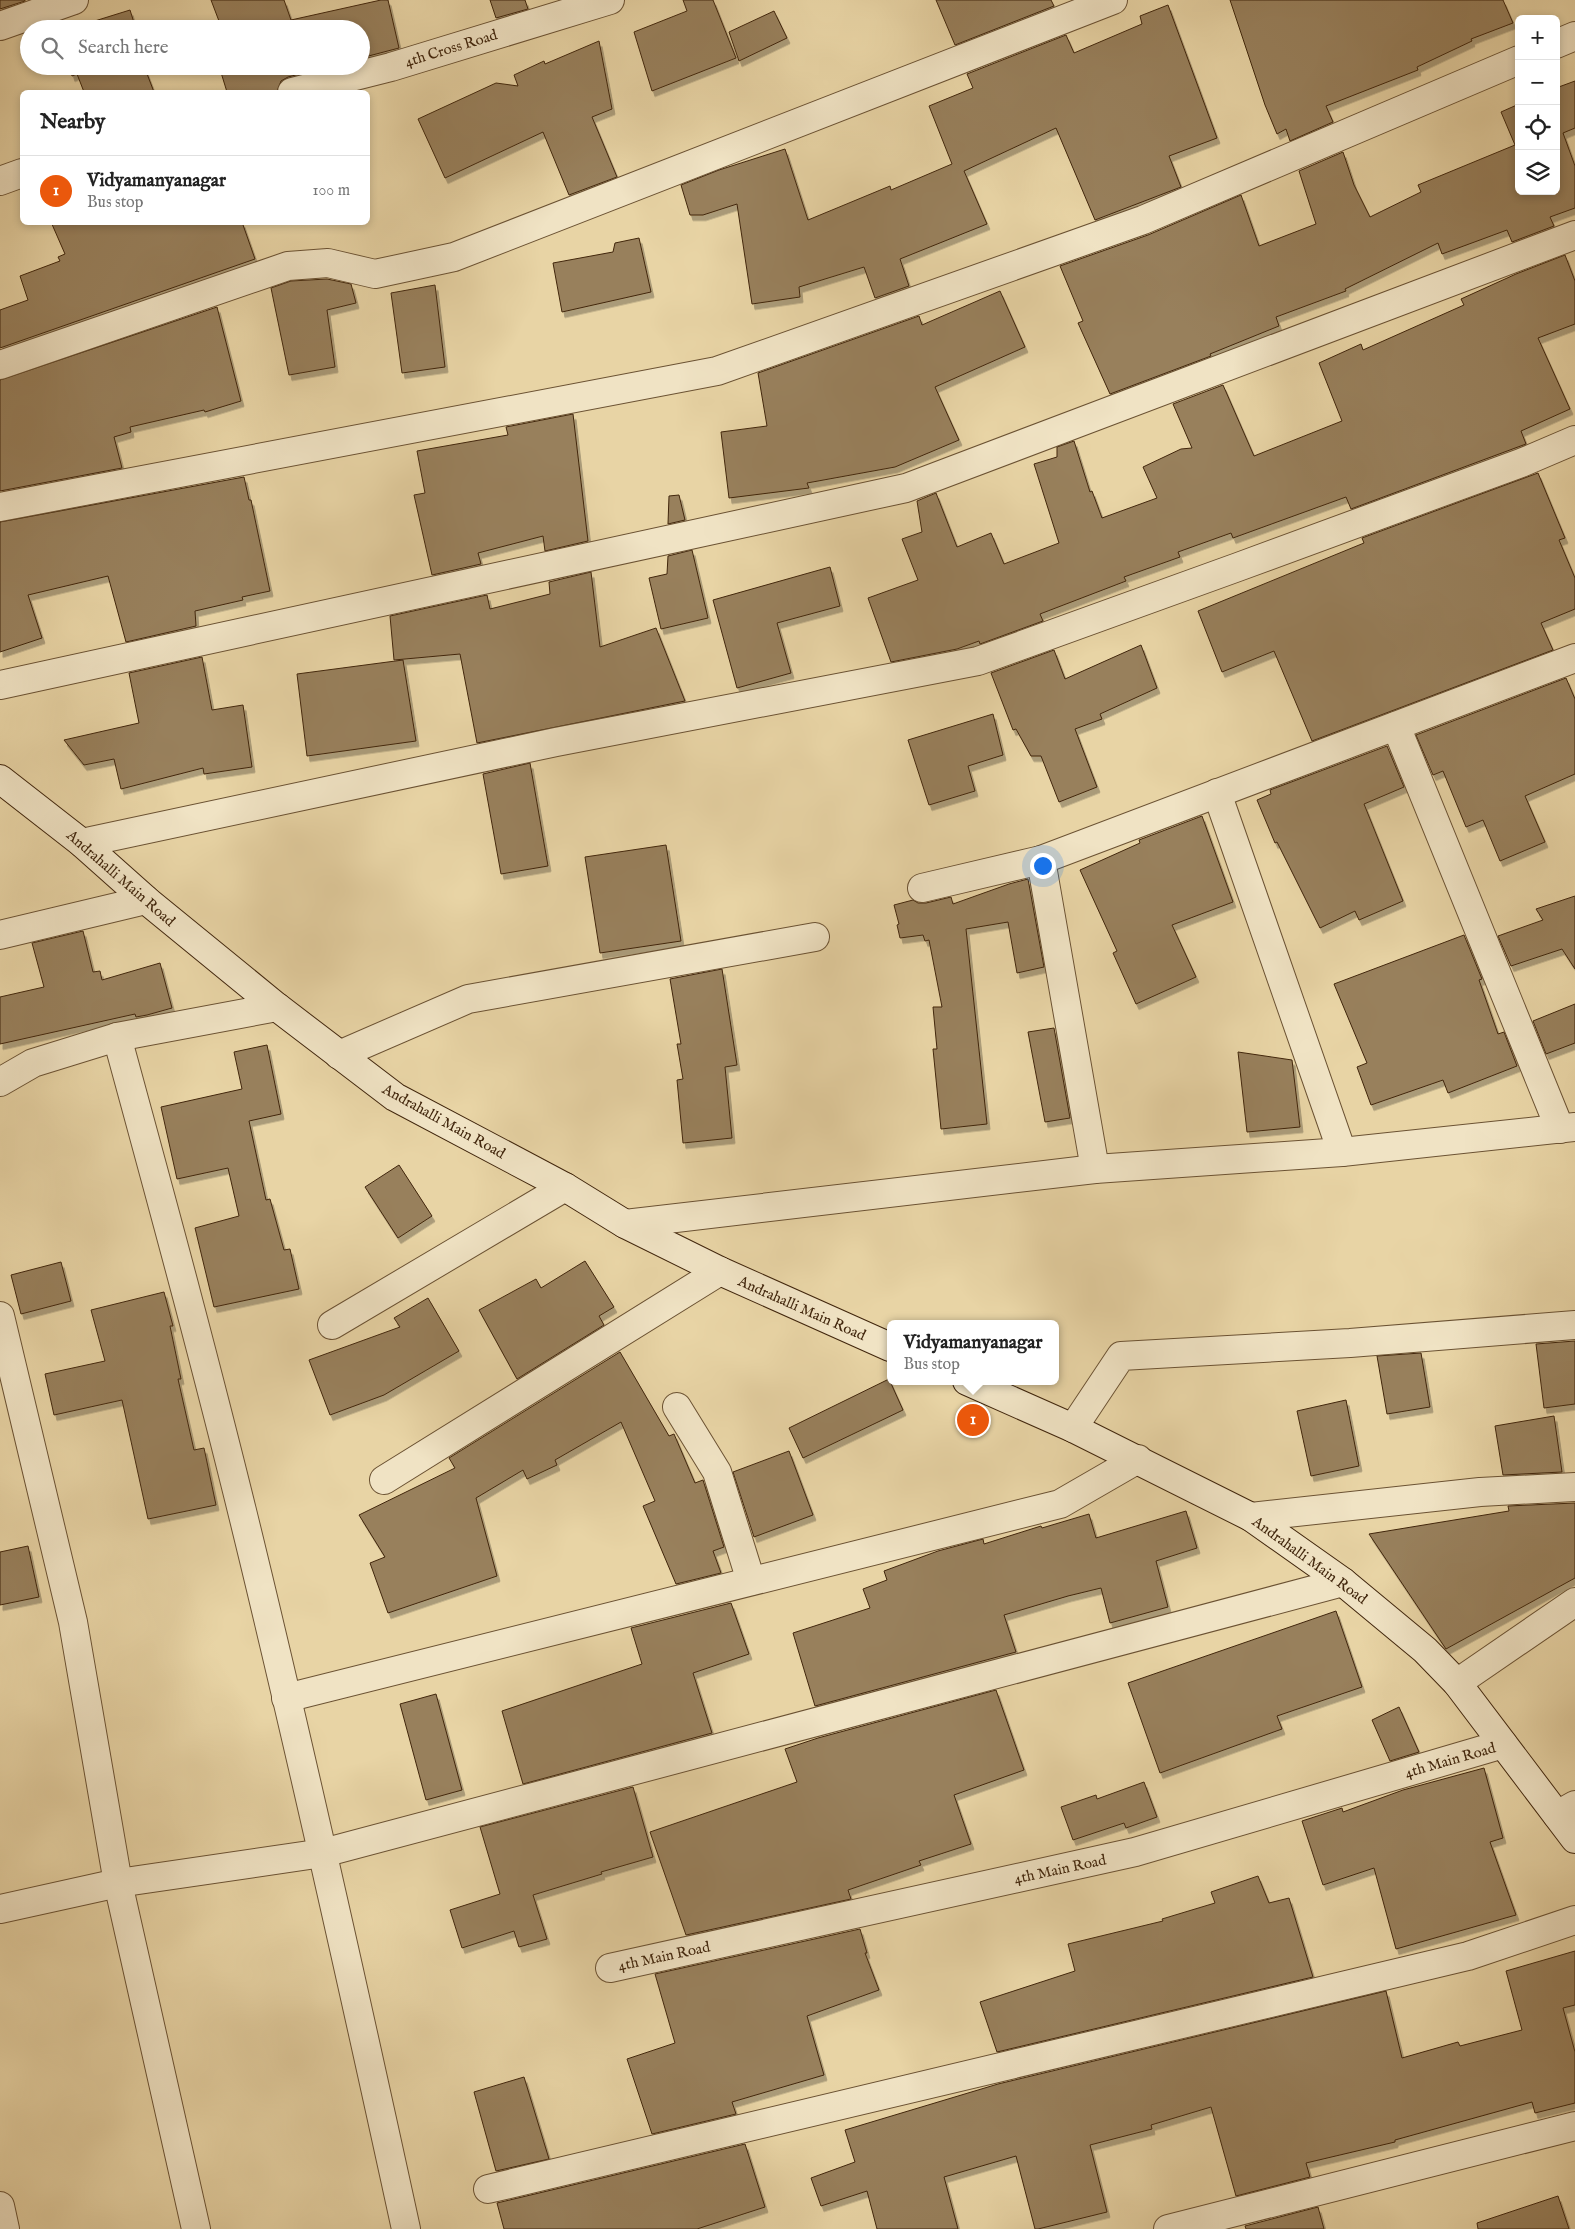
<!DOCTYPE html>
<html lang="en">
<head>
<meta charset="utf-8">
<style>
  body { margin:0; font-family:"IM FELL English",serif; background:#f6f6f6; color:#222 }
  .controls { position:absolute; right:15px; top:15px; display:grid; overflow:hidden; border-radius:8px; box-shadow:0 2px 8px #0003 }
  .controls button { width:45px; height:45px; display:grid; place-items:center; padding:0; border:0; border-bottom:1px solid #e0e0e0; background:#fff; color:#222; font:25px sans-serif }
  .you { position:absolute; left:1042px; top:865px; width:18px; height:18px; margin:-12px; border:4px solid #fff; border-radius:50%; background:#1a73e8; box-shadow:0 0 0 8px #1a73e833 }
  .badge { display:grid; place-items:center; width:32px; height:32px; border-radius:50%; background:#ea580c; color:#fff; font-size:16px; font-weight:700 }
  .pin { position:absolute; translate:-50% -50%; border:2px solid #fff; box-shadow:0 1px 5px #0006 }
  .popup { position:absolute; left:887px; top:1320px; width:172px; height:65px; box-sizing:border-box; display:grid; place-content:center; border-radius:8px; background:#fff; filter:drop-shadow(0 1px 4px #0005); font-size:16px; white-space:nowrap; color:#767676 }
  .popup b { font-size:19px; color:#222 }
  .popup::after { content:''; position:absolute; left:50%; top:100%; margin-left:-10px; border:10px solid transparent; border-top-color:#fff }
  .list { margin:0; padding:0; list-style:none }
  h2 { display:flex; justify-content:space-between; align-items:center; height:65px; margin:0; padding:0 20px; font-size:21px }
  h2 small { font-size:16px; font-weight:400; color:#767676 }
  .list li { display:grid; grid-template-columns:32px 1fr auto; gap:15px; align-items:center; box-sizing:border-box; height:70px; padding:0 20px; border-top:1px solid #e0e0e0 }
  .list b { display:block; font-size:19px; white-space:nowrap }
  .list p { margin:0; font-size:16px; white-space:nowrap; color:#767676 }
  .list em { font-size:16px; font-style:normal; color:#767676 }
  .icon { flex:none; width:28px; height:28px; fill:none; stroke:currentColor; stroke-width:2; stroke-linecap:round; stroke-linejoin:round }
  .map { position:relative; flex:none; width:1575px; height:2229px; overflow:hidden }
  .search { position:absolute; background:#fff; box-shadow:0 2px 8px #0003; left:20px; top:20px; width:350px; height:55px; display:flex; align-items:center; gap:12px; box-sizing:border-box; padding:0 18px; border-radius:28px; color:#767676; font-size:19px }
  .panel { position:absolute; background:#fff; box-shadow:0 2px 8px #0003; left:20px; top:90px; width:350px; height:135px; border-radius:8px }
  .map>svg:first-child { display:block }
  .building { fill:#98805c; stroke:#41260d; filter:url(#shadow) }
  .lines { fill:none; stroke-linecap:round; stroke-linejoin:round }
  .street-casing { stroke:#6b5233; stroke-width:30 }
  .secondary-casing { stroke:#41260d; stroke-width:30 }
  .street { stroke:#f0e3c4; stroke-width:28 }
  .secondary { stroke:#f0e3c4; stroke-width:28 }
  .labels { text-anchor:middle; stroke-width:5; stroke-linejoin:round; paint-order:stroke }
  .street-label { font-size:15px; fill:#41260d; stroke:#f0e3c4 }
</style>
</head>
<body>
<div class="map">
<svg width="1575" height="2229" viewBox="0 0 1575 2229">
  <defs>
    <filter id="shadow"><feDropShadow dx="3" dy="5.5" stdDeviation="0" flood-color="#0004"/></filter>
  </defs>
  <rect width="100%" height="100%" fill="#e8d4a5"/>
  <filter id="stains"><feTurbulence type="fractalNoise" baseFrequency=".004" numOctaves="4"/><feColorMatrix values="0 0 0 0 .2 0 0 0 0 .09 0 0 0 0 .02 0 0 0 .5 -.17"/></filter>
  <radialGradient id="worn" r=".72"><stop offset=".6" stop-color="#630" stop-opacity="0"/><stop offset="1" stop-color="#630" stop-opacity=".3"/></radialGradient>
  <g class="building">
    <polygon points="0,0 25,0 25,1 0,9"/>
    <polygon points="211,0 284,0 291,20 381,0 388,0 399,48 361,58 361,29 222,29"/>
    <polygon points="490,0 525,0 528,9 496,18"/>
    <polygon points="683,0 713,0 736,58 652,91 634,32 687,11"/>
    <polygon points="936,0 1051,0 1054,6 955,45"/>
    <polygon points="1230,0 1503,0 1513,23 1471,39 1472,41 1417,67 1418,70 1326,106 1333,122 1290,141 1286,129 1277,134 1265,105"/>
    <polygon points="1168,5 1217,138 1169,156 1181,187 1095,220 1056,128 964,171 987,224 900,259 909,286 875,298 864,267 799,287 800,297 752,304 737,204 703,215 690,215 681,185 719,170 785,149 808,220 890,186 891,190 952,164 929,106 973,88 967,74 1066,35 1074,53 1142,24 1140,16"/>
    <polygon points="130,10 136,29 69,29"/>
    <polygon points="774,11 787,38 739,61 729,32"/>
    <polygon points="599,41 612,109 592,117 617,177 569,195 543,132 445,178 418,119 496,83 518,86 514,75 544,61 545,64"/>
    <polygon points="69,66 144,66 154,92 84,92 77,74 72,76"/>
    <polygon points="219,66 330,66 288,77 281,81 277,92 227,92"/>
    <polygon points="1575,81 1575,128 1563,133 1575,166 1575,208 1550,217 1554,226 1512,242 1507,230 1442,254 1438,243 1345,289 1346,291 1276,317 1279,326 1210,354 1211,356 1110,394 1078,323 1083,321 1060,266 1148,235 1241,195 1259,246 1316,224 1299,171 1343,152 1354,185 1370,217 1421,192 1418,185 1515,145 1501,112 1519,104 1519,191 1556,191 1556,88"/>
    <polygon points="51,222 242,222 255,259 0,348 0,310 28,300 20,276 60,261 58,257 65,254"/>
    <polygon points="639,238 651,292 562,312 553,263 613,252 615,243"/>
    <polygon points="1565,255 1575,281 1575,324 1538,338 1570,409 1521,431 1526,444 1351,509 1346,497 1233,538 1231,533 1178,552 1180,557 1124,577 1126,581 1040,614 1043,621 980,644 979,641 957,649 891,662 868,598 918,580 902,539 922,532 917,501 936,493 957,547 991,533 1004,564 1059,543 1034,464 1057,457 1057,447 1074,441 1090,492 1092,491 1102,518 1157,498 1143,467 1181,449 1192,448 1173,404 1223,385 1254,456 1342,421 1319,363 1361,344 1363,350 1464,305 1461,299 1516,274"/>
    <polygon points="327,279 351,284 356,303 327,310 335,367 289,375 271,288 291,281"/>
    <polygon points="435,285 445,367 402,373 391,293"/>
    <polygon points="1000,291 1025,347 935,387 959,440 895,467 807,483 809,488 729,498 721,432 767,426 758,373 919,316 922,325"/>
    <polygon points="217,307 241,401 205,412 204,410 130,427 131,432 114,437 122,468 0,491 0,380"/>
    <polygon points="573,414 588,541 545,551 543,536 478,553 481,564 432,575 414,495 425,493 417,451 508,435 506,427"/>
    <polygon points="1538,473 1565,538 1559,540 1575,578 1575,609 1541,623 1553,650 1312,741 1274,651 1222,672 1198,611 1364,543 1362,538"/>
    <polygon points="244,477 249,500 251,500 270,591 242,597 243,600 195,611 196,626 126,642 108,576 28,595 42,638 0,652 0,522"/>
    <polygon points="679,495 685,520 668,524 669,496"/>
    <polygon points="692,550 708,618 661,629 649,578 667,574 668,556"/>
    <polygon points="830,567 840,606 777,623 791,673 737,688 713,600"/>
    <polygon points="591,572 600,647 656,628 685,701 477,743 460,654 394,660 390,616 487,595 490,609 550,594 549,582"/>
    <polygon points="1141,645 1157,688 1100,714 1102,719 1075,729 1097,787 1059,802 1041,756 1031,756 1016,729 1013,730 991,673 1054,650 1065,679"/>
    <polygon points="202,657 212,710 243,705 252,767 204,774 203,768 121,789 114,759 84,765 64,740 139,723 129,673"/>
    <polygon points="403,660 416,741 307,756 297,674"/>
    <polygon points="1566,678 1575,699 1575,774 1525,796 1545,842 1500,861 1483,820 1466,827 1443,771 1433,775 1416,735"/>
    <polygon points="993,714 1003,755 968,766 975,791 929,805 908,740"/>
    <polygon points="1387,746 1404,787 1364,804 1403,901 1359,920 1355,911 1320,928 1277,842 1275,843 1257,800 1271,794 1270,790"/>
    <polygon points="530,763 548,866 501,874 483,774"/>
    <polygon points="1202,816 1233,902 1172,925 1196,977 1136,1004 1113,953 1117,951 1080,870 1140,843 1139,840"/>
    <polygon points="666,845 681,941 600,953 585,857"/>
    <polygon points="1028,879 1044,967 1017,973 1008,922 966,929 987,1124 941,1129 933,1049 937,1049 933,1007 942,1007 929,940 925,941 923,935 900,938 897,925 899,924 894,905 913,900 918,903 926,903 951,897 953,904 1009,884"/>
    <polygon points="1575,896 1575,969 1562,949 1511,966 1498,936 1543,920 1536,909"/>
    <polygon points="83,931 93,972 100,971 102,980 160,963 172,1008 147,1015 136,1017 135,1014 0,1044 0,997 44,987 32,943"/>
    <polygon points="1464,935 1482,979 1479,980 1498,1034 1504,1032 1517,1066 1448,1093 1443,1080 1371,1105 1357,1067 1367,1063 1334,984"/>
    <polygon points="722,969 737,1065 725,1067 732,1138 683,1143 677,1080 683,1079 677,1044 681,1044 670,979"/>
    <polygon points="1575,1004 1575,1043 1546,1054 1533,1021"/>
    <polygon points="1054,1028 1070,1118 1045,1122 1028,1032"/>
    <polygon points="267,1045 281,1114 249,1121 266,1200 270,1199 284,1250 290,1249 299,1289 214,1307 195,1228 239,1216 228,1168 177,1179 161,1107 242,1089 234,1052"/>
    <polygon points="1238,1052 1292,1060 1300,1127 1247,1132"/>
    <polygon points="399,1165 432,1216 398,1238 365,1187"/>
    <polygon points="585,1261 614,1307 599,1316 604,1325 517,1379 479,1310 536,1279 541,1288"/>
    <polygon points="61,1262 71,1301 21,1314 11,1275"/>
    <polygon points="164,1292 173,1326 170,1326 181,1379 178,1379 194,1450 204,1448 216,1505 148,1519 122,1400 54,1415 45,1374 105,1361 91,1310"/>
    <polygon points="428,1298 459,1351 384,1395 330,1415 309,1360 400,1327 394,1318"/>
    <polygon points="1575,1341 1575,1404 1544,1408 1536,1344"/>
    <polygon points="620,1352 669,1436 674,1434 695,1483 703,1480 724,1547 713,1551 721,1573 676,1584 643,1506 655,1501 621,1422 555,1460 557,1465 527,1479 523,1470 476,1498 497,1576 388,1613 370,1563 385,1557 359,1515 455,1468 449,1458"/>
    <polygon points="1421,1353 1430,1407 1387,1414 1377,1356"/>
    <polygon points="889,1379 903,1410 803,1458 789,1428"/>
    <polygon points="1346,1400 1359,1466 1311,1476 1297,1411"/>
    <polygon points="1554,1416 1562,1472 1503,1475 1495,1426"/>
    <polygon points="789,1451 813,1515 754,1537 733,1472"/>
    <polygon points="1575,1503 1575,1578 1446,1649 1369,1534 1509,1511 1508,1506"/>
    <polygon points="1186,1511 1197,1548 1156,1561 1168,1607 1110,1623 1101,1588 1068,1596 1004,1615 1016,1652 815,1706 793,1633 870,1608 863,1589 887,1580 884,1571 938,1551 983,1539 984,1544 1041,1526 1042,1528 1089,1514 1096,1538"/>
    <polygon points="28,1546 39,1597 0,1605 0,1552"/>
    <polygon points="731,1603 749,1654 693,1673 712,1733 523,1784 502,1711 642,1664 631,1628"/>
    <polygon points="1336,1611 1362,1687 1277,1716 1282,1729 1160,1773 1128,1683"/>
    <polygon points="996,1690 1024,1770 954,1795 971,1844 919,1861 921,1865 848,1890 851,1899 686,1935 650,1832 797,1782 785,1749 818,1738"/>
    <polygon points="436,1694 462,1790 426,1800 400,1704"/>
    <polygon points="1399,1707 1419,1752 1390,1761 1372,1720"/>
    <polygon points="1484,1768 1503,1838 1490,1842 1516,1915 1396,1949 1374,1868 1323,1885 1302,1821 1342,1808 1343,1812 1403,1790"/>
    <polygon points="1144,1782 1157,1817 1126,1828 1124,1823 1073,1840 1061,1807 1096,1795 1097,1799"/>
    <polygon points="633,1787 653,1857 601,1872 602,1874 533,1895 547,1939 519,1947 514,1931 462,1948 450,1910 500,1894 480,1827"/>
    <polygon points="1258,1876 1269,1903 1289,1898 1313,1977 997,2052 980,2002 1075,1971 1068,1944 1163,1921 1162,1919 1215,1903 1211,1892"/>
    <polygon points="860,1929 867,1953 865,1953 879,1990 807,2016 824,2075 732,2102 736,2114 652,2134 627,2059 675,2043 655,1974"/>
    <polygon points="1575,1951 1575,2005 1563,2008 1575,2052 1575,2103 1535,2113 1532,2102 1395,2140 1395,2142 1306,2163 1310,2177 1236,2196 1211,2107 1151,2125 1152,2129 1090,2145 1107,2212 1038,2229 1035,2229 1016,2156 944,2177 958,2229 877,2229 867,2191 821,2206 811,2178 855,2162 845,2130 998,2084 1386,1991 1402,2058 1458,2042 1460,2046 1522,2030 1506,1971"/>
    <polygon points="524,2077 549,2159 496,2171 474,2092"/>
    <polygon points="745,2144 765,2207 697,2229 504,2229 497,2203"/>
    <polygon points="1558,2196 1569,2229 1478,2229 1477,2223"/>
    <polygon points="1318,2207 1324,2229 1246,2229 1245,2226"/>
  </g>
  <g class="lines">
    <defs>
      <g id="street">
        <polyline points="0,26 74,0"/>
        <polyline points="1556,44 1575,36"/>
        <polyline points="292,92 391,67 610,0"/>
        <polyline points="0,181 22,173"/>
        <polyline points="0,365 288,266 328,263 375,274 454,257 1113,0"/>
        <polyline points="0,507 717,371 1143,220 1519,60"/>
        <polyline points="0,685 906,488 1575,235"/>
        <polyline points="1396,726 1560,1129"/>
        <polyline points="1217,793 1342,1152"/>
        <polyline points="82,843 556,742 978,661 1238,567 1521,463 1575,440"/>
        <polyline points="1041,860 1095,1169"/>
        <polyline points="922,888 1041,860 1575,658"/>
        <polyline points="0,935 146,900"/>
        <path d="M 117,1037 C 164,1209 211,1382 253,1556 C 307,1779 357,2004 406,2229"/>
        <polyline points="339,1055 468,999 815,937"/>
        <polyline points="0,1082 33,1063 117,1037 277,1007"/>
        <polyline points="625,1224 1095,1169 1342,1152 1575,1127"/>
        <polyline points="0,1316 73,1622 118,1883 196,2229"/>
        <polyline points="332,1325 565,1187"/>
        <polyline points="677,1407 717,1472 751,1581"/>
        <polyline points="1073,1428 1121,1356 1350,1343 1575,1325"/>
        <polyline points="384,1480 720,1271"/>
        <polyline points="1251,1517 1480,1492 1575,1487"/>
        <polyline points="1457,1683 1575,1602"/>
        <polyline points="286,1698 1060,1504 1138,1459"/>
        <polyline points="1557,1815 1575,1805"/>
        <polyline points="0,1909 118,1883 323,1853 1343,1582"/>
        <polyline points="610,1968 1135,1852 1503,1744"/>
        <polyline points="488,2189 1468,1956 1575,1920"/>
        <polyline points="0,2206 5,2229"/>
        <polyline points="1168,2229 1575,2126"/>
      </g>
      <g id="secondary">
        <polyline points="0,779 82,843 146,900 277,1007 395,1097 565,1187 625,1224 720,1271 890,1347"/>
        <polyline points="967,1381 1073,1428 1251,1517 1343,1582 1425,1650 1457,1683 1575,1839"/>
      </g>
    </defs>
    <use href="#street" class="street-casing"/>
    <use href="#secondary" class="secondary-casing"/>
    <use href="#street" class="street"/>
    <use href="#secondary" class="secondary"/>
  </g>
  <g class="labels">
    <g class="street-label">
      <text transform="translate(451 48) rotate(-17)" y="5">4th Cross Road</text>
      <text transform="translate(121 878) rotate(41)" y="5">Andrahalli Main Road</text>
      <text transform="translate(444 1121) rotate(29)" y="5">Andrahalli Main Road</text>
      <text transform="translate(802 1308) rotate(24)" y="5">Andrahalli Main Road</text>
      <text transform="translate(1310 1560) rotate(36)" y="5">Andrahalli Main Road</text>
      <text transform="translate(1450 1760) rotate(-16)" y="5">4th Main Road</text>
      <text transform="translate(1060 1869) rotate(-12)" y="5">4th Main Road</text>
      <text transform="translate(664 1956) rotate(-12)" y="5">4th Main Road</text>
    </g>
  </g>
  <rect width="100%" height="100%" filter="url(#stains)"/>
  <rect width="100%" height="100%" fill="url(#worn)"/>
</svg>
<div class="controls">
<button>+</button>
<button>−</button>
<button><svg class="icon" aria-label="locate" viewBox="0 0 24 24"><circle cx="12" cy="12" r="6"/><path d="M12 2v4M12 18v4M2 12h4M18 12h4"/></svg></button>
<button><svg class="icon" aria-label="layers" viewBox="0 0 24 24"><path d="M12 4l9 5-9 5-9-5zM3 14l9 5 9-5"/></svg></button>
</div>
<div class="you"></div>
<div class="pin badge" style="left:973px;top:1420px">1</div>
<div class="popup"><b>Vidyamanyanagar</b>Bus stop</div>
<div class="search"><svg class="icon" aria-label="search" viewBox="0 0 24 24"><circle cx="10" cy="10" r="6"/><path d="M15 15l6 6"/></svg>Search here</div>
<section class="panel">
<h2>Nearby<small></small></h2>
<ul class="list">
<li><span class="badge">1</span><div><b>Vidyamanyanagar</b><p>Bus stop</p></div><em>100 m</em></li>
</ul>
</section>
</div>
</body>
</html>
